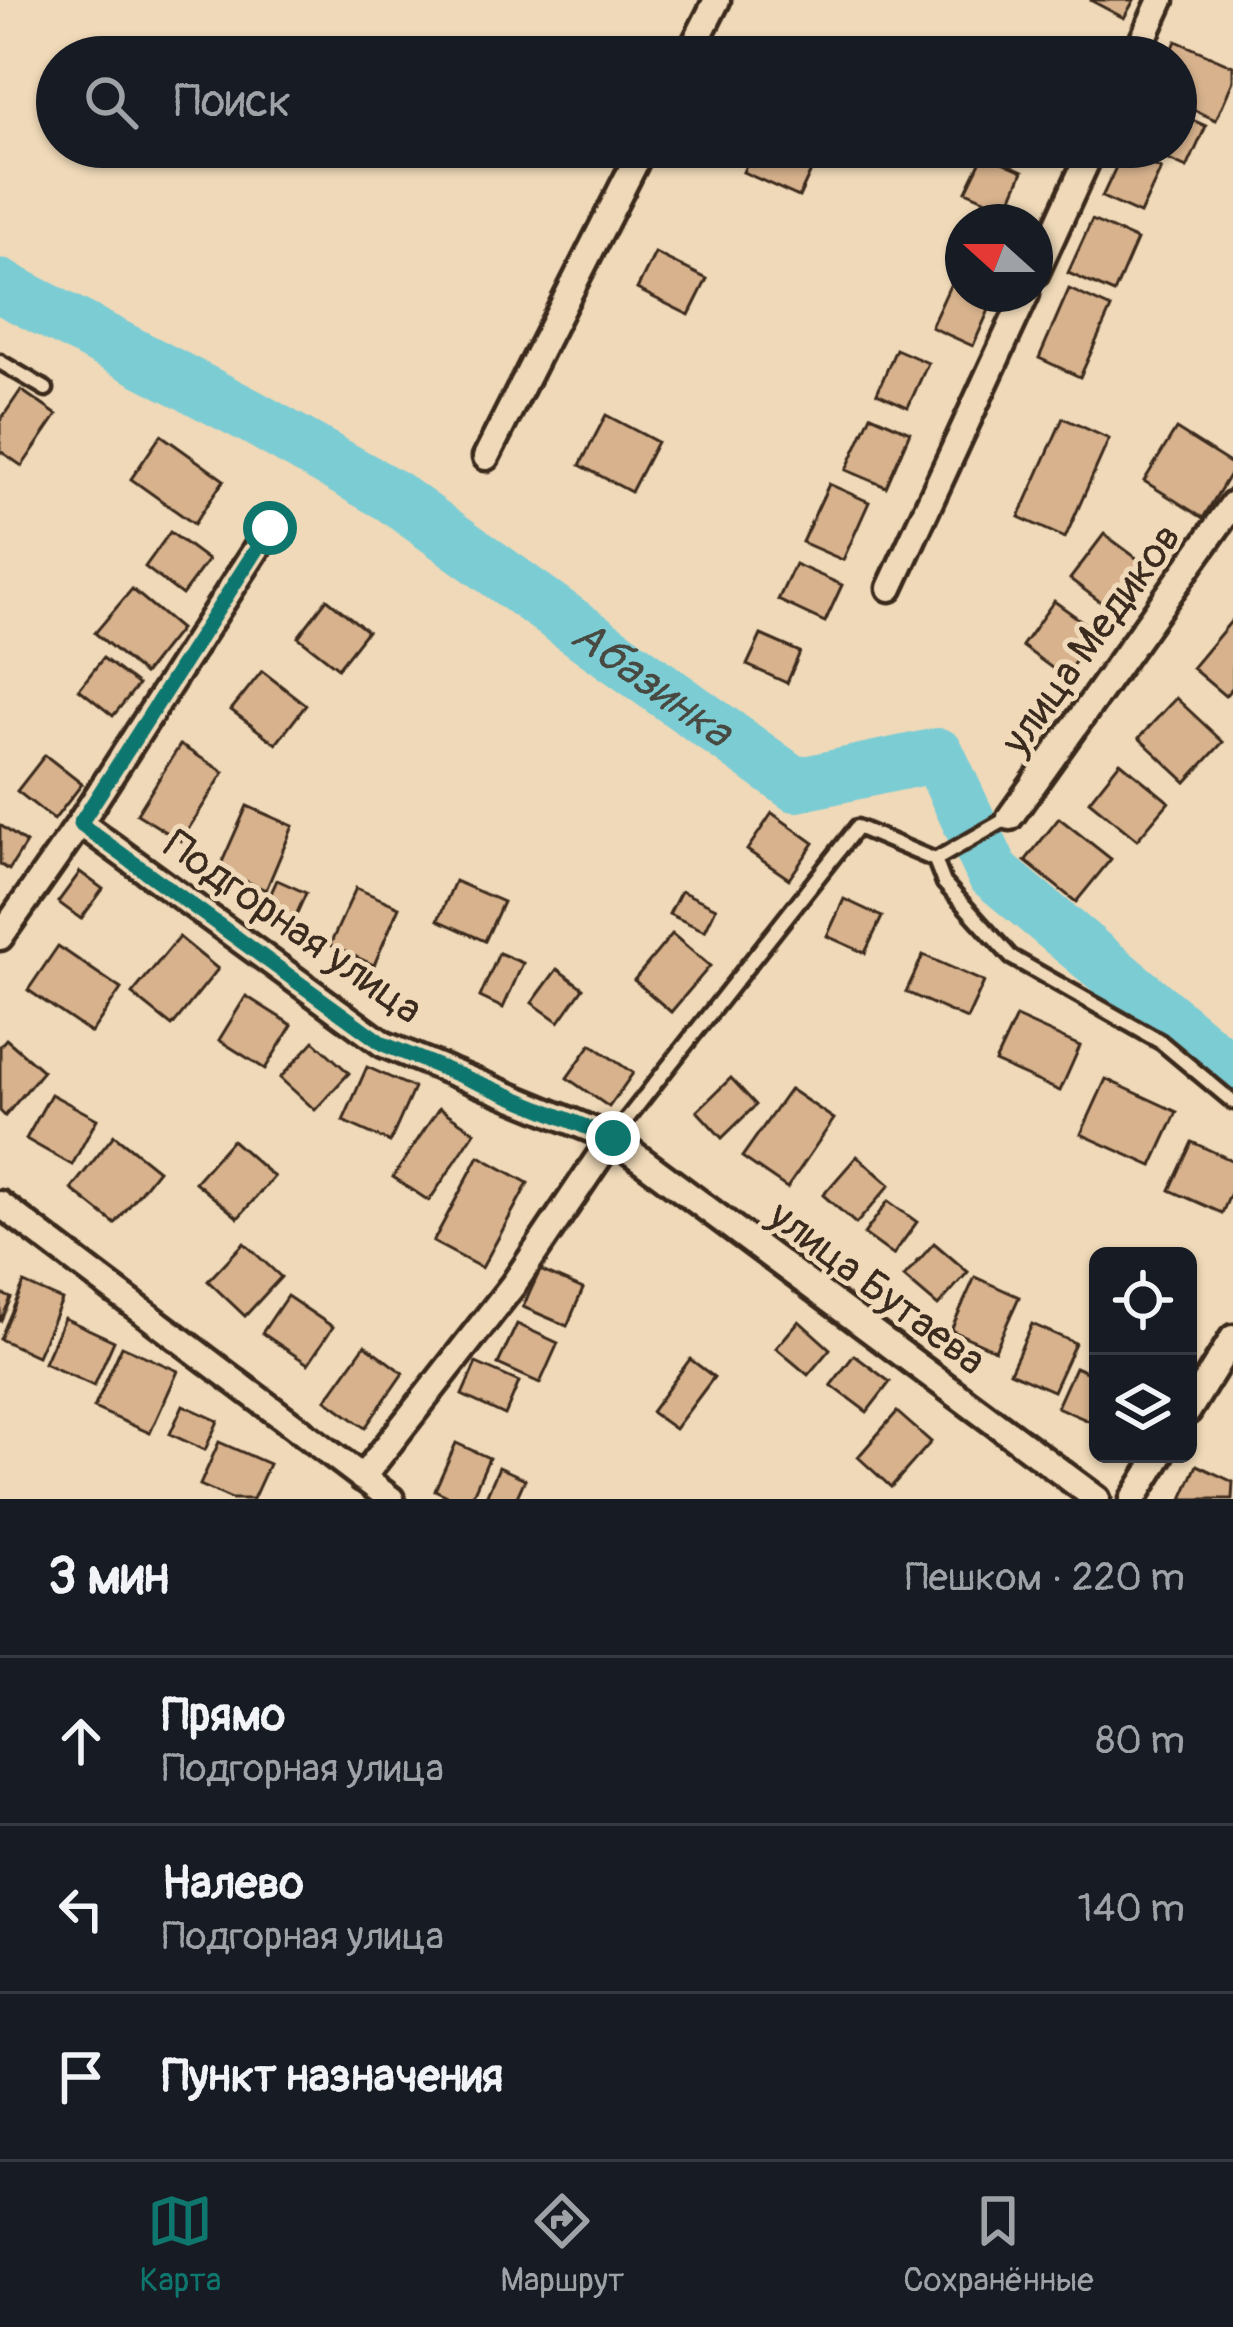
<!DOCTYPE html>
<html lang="ru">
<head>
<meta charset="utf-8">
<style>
  body { margin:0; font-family:Pangolin,sans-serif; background:#20242c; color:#f1f3f6 }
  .controls { position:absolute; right:36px; bottom:36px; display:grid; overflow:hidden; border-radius:18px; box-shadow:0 3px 9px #0004 }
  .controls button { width:108px; height:108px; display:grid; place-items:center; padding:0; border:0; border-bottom:3px solid #363941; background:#171b24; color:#f1f3f6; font:60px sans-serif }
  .compass { position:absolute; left:945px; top:204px; width:108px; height:108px; border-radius:50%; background:#171b24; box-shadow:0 3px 9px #0004; rotate:291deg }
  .stop { position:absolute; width:36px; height:36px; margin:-27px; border:9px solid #0f766e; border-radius:50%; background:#fff }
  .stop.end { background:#0f766e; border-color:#fff; box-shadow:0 3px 12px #0008 }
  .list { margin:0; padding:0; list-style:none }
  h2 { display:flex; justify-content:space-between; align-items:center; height:156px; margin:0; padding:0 48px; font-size:51px }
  h2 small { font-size:39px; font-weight:400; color:#9ea1a6 }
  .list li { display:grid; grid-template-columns:78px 1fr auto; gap:36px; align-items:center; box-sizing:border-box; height:168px; padding:0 48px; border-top:3px solid #363941 }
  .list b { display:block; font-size:45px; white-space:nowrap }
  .list p { margin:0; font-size:39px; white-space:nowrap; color:#9ea1a6 }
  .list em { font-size:39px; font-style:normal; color:#9ea1a6 }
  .icon { flex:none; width:66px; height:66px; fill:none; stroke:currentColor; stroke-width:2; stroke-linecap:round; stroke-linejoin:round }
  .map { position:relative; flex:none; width:1233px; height:1499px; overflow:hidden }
  .search { position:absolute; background:#171b24; box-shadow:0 3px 9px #0004; left:36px; right:36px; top:36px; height:132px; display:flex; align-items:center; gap:30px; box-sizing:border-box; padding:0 42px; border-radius:66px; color:#9ea1a6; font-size:45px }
  .sheet { height:660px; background:#171b24 }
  nav { display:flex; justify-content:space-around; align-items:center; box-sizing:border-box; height:168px; border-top:3px solid #363941; background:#171b24; font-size:33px; color:#9ea1a6 }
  nav a { display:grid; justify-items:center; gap:6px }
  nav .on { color:#0f766e }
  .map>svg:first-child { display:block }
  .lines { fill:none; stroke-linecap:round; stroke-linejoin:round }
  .river { stroke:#7bccd4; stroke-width:54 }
  .building { fill:#d7b28d; stroke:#3b2a1e; stroke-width:3 }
  .service-casing { stroke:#3b2a1e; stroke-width:21 }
  .minor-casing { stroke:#3b2a1e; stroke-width:33 }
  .service { stroke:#efd9b8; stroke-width:12 }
  .minor { stroke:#efd9b8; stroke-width:24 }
  .route { stroke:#0f766e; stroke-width:15 }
  .labels { text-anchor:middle; stroke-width:10; stroke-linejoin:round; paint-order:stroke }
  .street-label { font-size:42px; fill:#3b2a1e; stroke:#efd9b8 }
  .water-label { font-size:45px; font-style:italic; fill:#484a42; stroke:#efd9b8 }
</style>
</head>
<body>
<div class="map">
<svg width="1233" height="1499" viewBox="0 0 1233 1499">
  <rect width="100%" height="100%" fill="#efd9b8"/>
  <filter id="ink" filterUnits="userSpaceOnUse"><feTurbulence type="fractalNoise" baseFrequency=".00833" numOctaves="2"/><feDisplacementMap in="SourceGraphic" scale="24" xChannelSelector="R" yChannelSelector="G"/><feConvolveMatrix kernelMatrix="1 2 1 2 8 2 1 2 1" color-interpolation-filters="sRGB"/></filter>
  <g filter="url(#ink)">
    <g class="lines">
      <path class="river" id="s1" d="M 0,286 L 250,416 L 392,496 L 796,785 L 938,755 L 993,873 L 1233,1073"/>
    </g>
    <g class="building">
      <polygon points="1090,0 1134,0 1124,18"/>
      <polygon points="1176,41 1233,66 1233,81 1216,120 1176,102 1176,57 1169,57"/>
      <polygon points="815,46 840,57 810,57"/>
      <polygon points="1176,113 1206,126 1187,168 1139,147 1176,147"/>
      <polygon points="754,147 822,147 799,197 743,172"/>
      <polygon points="1123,152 1161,169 1140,214 1102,197"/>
      <polygon points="984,154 1023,171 1007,209 966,191"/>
      <polygon points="1092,220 1137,240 1114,293 1068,273"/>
      <polygon points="655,253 707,279 689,315 637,289"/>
      <polygon points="957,270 963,272 963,294 996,294 973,346 931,327"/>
      <polygon points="1069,289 1111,308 1080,377 1039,358"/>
      <polygon points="896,349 928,363 908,407 877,393"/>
      <polygon points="21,390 57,415 22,466 0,451 0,421"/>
      <polygon points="606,415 657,442 631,492 580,465"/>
      <polygon points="871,415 910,432 886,487 846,470"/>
      <polygon points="1063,418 1109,439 1065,538 1019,517"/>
      <polygon points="1176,429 1233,465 1233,469 1203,518 1144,481"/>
      <polygon points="161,435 224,480 194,524 131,479"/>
      <polygon points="829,484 869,502 843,560 802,542"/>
      <polygon points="170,532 208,560 182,595 145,567"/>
      <polygon points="1104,534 1146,565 1111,610 1070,579"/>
      <polygon points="795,564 842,585 825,622 778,600"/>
      <polygon points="132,589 180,629 144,674 95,633"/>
      <polygon points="327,599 367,631 338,668 298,637"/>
      <polygon points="1054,601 1097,632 1064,677 1022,646"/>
      <polygon points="1233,619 1233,687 1225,696 1192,668"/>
      <polygon points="761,635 800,652 787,683 747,665"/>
      <polygon points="103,658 138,685 113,716 79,689"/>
      <polygon points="262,671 306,705 276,744 231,710"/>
      <polygon points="1176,698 1223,742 1186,782 1139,738"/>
      <polygon points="180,745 224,772 181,841 137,814"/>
      <polygon points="45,755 82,784 54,820 17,791"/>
      <polygon points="1120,762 1169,802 1137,840 1089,801"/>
      <polygon points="247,806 293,826 266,890 219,869"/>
      <polygon points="772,813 814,843 789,879 747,850"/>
      <polygon points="1059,818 1111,859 1076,902 1025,861"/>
      <polygon points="0,825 26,843 9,870 0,864"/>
      <polygon points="80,872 103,889 81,919 58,902"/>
      <polygon points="277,880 306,893 288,933 259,920"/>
      <polygon points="455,881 503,902 485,941 438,920"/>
      <polygon points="356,888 399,907 374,965 330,945"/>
      <polygon points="681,891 716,908 705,931 669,914"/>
      <polygon points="844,899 882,917 865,953 827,936"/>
      <polygon points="672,934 710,966 671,1012 634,980"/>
      <polygon points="179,937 218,969 172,1026 132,994"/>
      <polygon points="58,946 121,989 91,1033 28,990"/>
      <polygon points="499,953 523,963 503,1008 480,997"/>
      <polygon points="923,955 984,982 967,1019 906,992"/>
      <polygon points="557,969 583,988 559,1022 532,1003"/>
      <polygon points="246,996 292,1025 265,1069 219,1040"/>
      <polygon points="1016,1017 1080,1046 1060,1091 995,1062"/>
      <polygon points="6,1039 43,1071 5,1116 0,1111 0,1046"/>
      <polygon points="314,1041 349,1073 315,1110 280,1078"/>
      <polygon points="591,1044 633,1073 609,1107 567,1078"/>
      <polygon points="367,1067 414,1088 390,1142 343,1121"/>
      <polygon points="731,1078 756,1105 722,1138 697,1111"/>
      <polygon points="1106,1079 1177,1112 1152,1166 1081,1134"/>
      <polygon points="790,1089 834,1119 787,1188 742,1157"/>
      <polygon points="51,1094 97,1119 72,1165 26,1139"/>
      <polygon points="439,1108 475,1132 429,1201 393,1177"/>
      <polygon points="114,1135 158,1170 115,1224 71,1189"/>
      <polygon points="232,1140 274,1177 238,1218 195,1182"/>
      <polygon points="1192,1142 1233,1161 1233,1188 1222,1213 1170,1190"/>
      <polygon points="479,1156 528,1183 482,1268 433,1242"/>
      <polygon points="857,1156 890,1185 856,1224 823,1195"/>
      <polygon points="888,1201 917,1222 893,1255 864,1234"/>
      <polygon points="244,1243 281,1277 245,1316 208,1281"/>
      <polygon points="934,1243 968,1272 938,1306 904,1277"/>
      <polygon points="540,1270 583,1289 567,1326 523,1307"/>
      <polygon points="975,1277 1019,1297 995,1350 951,1330"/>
      <polygon points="24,1283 62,1300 37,1356 0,1339"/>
      <polygon points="0,1293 11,1298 0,1322"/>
      <polygon points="287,1296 333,1327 308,1364 262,1333"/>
      <polygon points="64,1318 114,1341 94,1386 44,1363"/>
      <polygon points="799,1321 830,1349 808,1375 776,1348"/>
      <polygon points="517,1324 558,1343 540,1383 498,1364"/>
      <polygon points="1032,1324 1075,1343 1053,1391 1010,1372"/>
      <polygon points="365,1345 403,1373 365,1428 326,1400"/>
      <polygon points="122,1346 178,1371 150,1433 94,1408"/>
      <polygon points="854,1355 890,1382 867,1412 831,1385"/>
      <polygon points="690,1359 714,1377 675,1429 651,1412"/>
      <polygon points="476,1363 519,1382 505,1415 462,1395"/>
      <polygon points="1075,1367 1098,1377 1098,1425 1057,1407"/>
      <polygon points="183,1405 218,1421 205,1450 170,1434"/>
      <polygon points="897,1412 931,1442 891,1487 858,1457"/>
      <polygon points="219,1442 269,1464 253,1499 232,1499 200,1485"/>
      <polygon points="456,1443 489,1458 471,1499 454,1499 435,1490"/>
      <polygon points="1197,1465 1233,1482 1232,1499 1182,1499"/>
      <polygon points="499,1467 525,1479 516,1499 485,1499"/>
    </g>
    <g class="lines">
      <defs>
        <g id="service">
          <polyline points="0,362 46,389"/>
          <polyline points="935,860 1010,817"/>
          <polyline points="612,1138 857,827 935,860 944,883 1011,957 1161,1042 1233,1102"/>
        </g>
        <g id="minor">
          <polyline points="688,57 717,0"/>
          <polyline points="1135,57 1161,0"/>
          <polyline points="1035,274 1093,147"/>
          <polyline points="486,457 643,147"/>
          <polyline points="890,588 1026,294"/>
          <polyline points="1010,817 1233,504"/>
          <polyline points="80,823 383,1044 612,1138 1097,1499"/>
          <polyline points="0,937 80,823 270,528"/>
          <polyline points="0,1204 391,1499"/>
          <polyline points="1188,1411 1233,1338"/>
          <polyline points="362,1478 513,1285 612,1138"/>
          <polyline points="1133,1499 1161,1454"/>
        </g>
      </defs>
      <use href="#service" class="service-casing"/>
      <use href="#minor" class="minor-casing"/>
      <use href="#service" class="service"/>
      <use href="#minor" class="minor"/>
    </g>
  </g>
  <g class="lines" filter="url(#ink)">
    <polyline class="route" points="270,528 80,824 383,1044 613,1138"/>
  </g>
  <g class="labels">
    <g class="street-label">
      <text transform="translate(1090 638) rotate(-54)" y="15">улица Медиков</text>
      <text transform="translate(294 926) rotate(35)" y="15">Подгорная улица</text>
      <text transform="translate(878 1287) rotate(37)" y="15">улица Бутаева</text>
    </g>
    <g class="water-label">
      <text dy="16" stroke="none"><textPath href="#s1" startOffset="765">Абазинка</textPath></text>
    </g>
  </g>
</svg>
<div class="controls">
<button><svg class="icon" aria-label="locate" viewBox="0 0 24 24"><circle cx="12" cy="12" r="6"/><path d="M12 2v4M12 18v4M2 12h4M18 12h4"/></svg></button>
<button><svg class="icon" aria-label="layers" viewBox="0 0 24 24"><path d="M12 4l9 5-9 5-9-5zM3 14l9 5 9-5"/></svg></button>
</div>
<svg class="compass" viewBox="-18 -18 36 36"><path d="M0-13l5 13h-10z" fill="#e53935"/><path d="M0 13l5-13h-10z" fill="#9ea1a6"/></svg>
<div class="stop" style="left:270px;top:528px"></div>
<div class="stop end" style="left:613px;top:1138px"></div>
<div class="search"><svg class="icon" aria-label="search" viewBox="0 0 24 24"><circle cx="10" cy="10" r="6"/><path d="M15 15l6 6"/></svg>Поиск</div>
</div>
<section class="sheet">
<h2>3 мин<small>Пешком · 220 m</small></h2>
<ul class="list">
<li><svg class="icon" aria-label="ahead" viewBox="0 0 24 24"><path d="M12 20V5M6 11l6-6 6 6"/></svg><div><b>Прямо</b><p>Подгорная улица</p></div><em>80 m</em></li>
<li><svg class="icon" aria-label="left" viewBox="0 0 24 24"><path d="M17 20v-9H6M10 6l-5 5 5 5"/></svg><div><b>Налево</b><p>Подгорная улица</p></div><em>140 m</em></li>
<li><svg class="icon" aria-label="arrive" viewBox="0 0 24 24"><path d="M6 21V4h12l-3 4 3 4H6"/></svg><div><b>Пункт назначения</b></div></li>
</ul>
</section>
<nav>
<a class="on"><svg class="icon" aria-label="map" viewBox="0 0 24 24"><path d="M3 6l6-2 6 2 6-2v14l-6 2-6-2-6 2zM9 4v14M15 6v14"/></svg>Карта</a>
<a><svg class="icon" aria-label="directions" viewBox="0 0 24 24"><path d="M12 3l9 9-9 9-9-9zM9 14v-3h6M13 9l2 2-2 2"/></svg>Маршрут</a>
<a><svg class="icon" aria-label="saved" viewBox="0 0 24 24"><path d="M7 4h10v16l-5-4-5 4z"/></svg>Сохранённые</a>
</nav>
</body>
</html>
